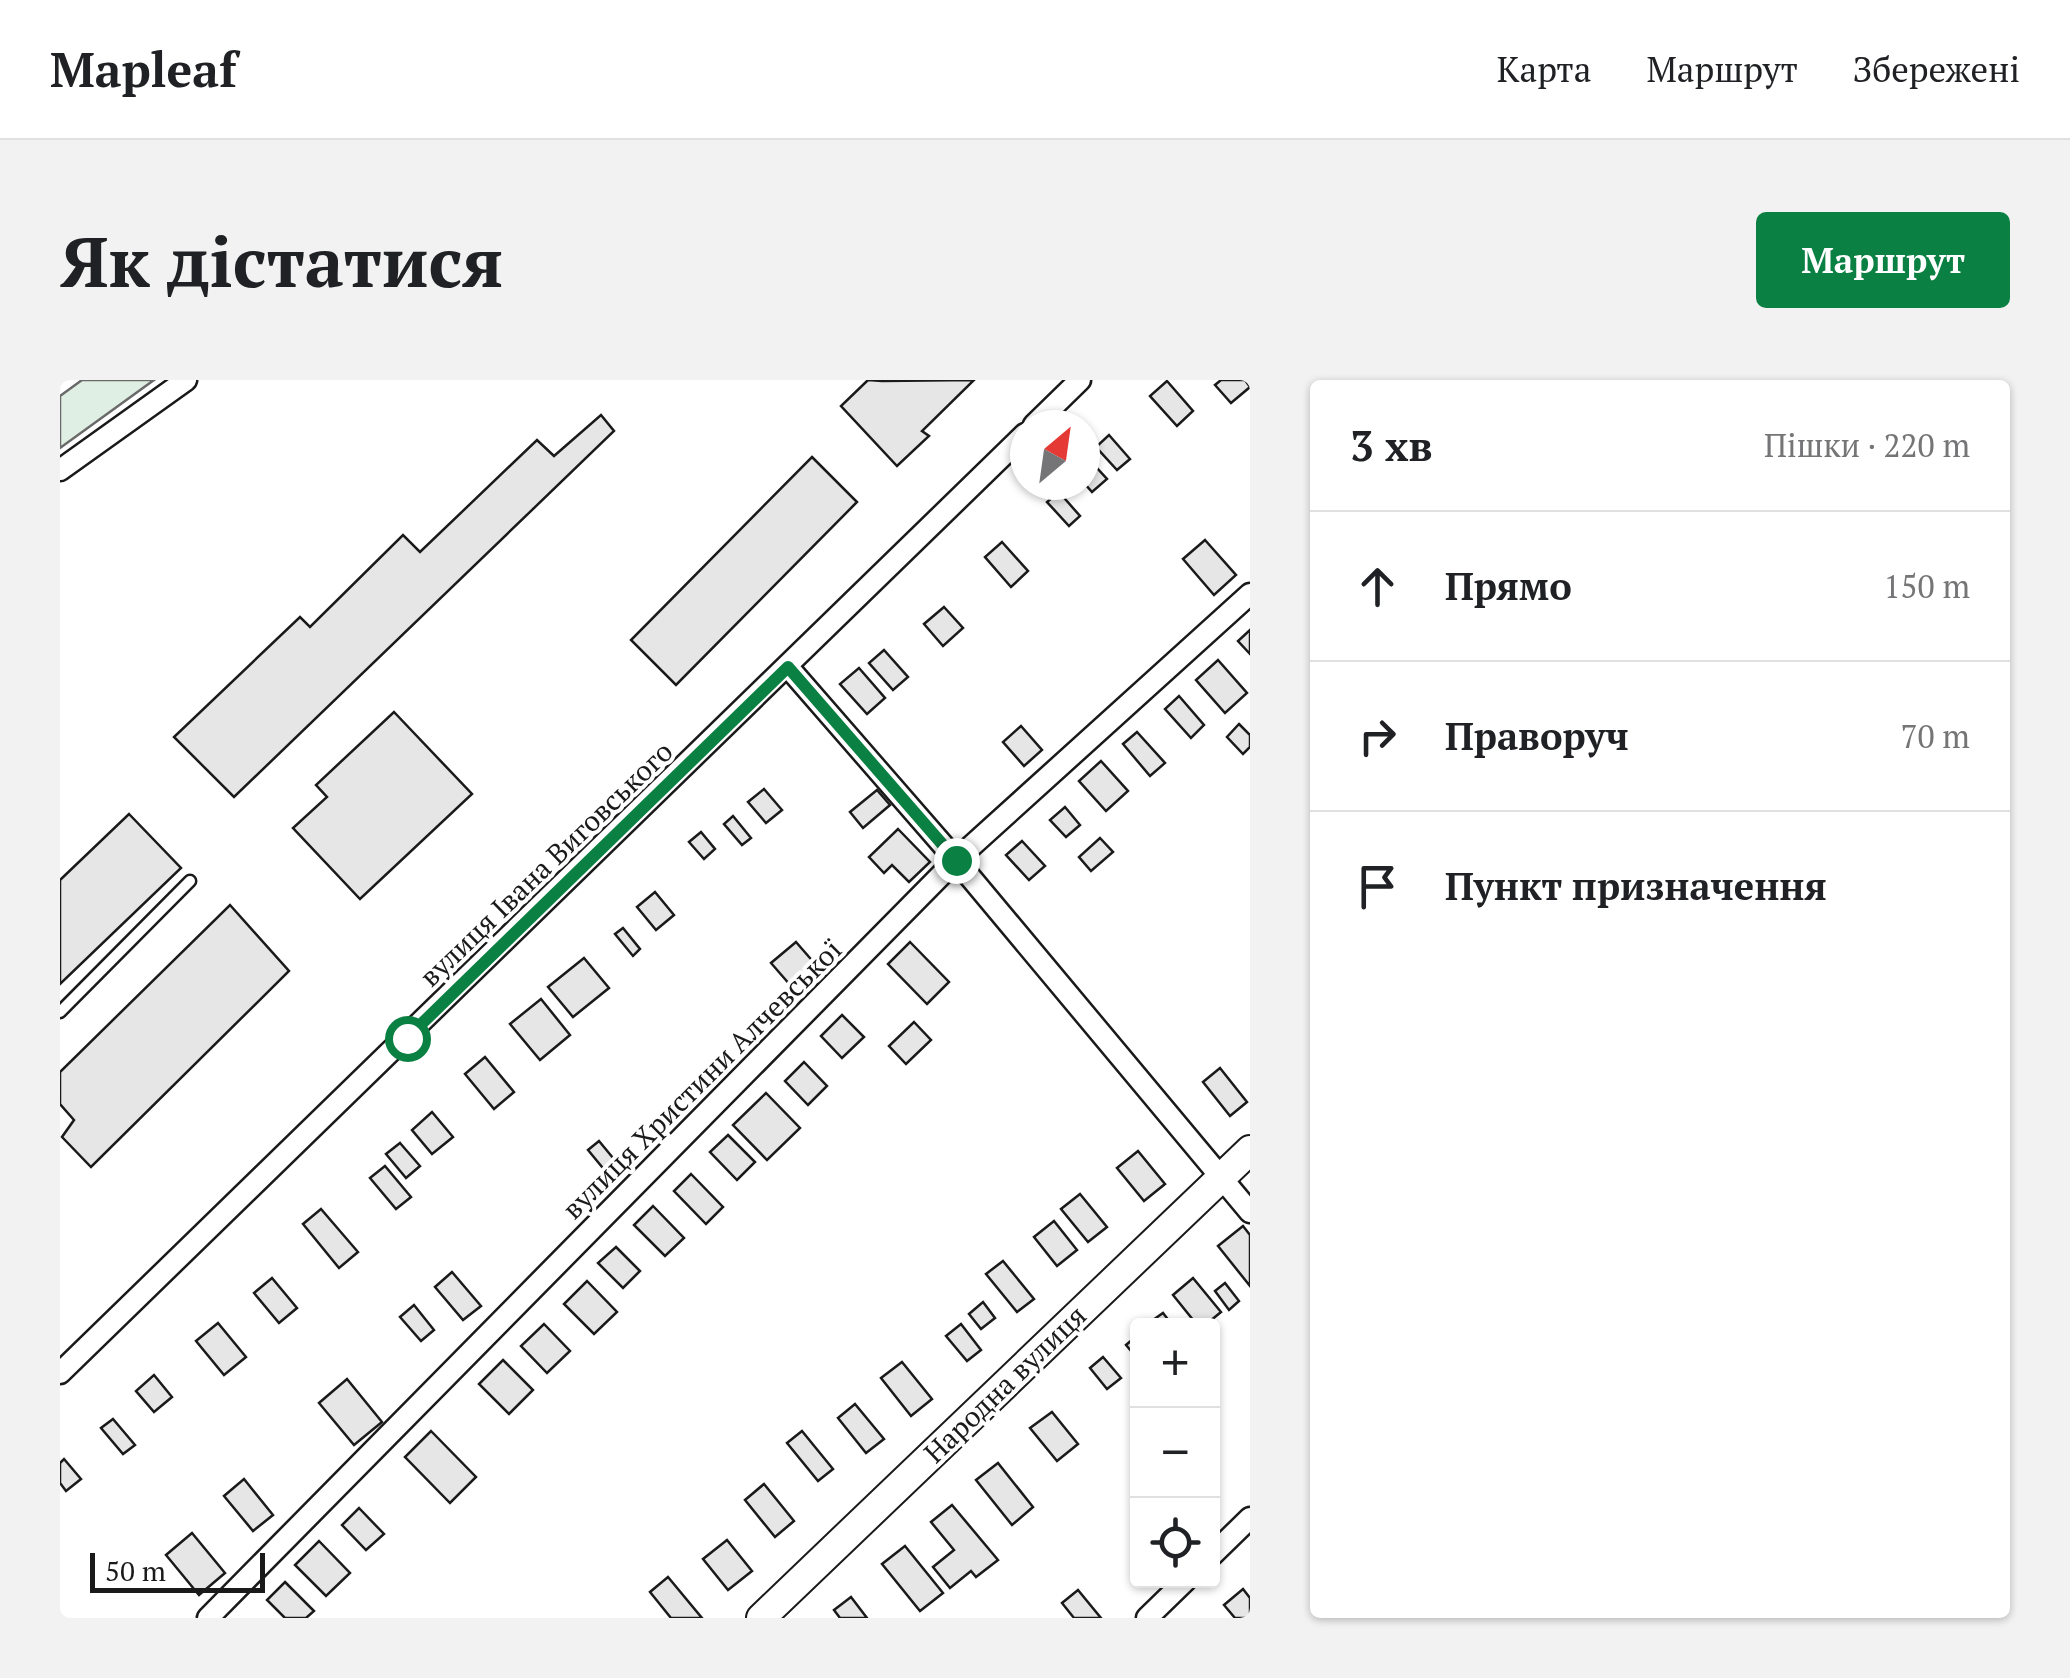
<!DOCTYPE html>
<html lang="uk">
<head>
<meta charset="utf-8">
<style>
  body { margin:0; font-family:"PT Serif",serif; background:#f2f2f2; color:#202124 }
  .controls { position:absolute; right:30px; bottom:30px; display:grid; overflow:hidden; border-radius:10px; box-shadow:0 2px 8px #0004 }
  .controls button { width:90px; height:90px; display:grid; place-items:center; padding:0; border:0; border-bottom:2px solid #e0e0e0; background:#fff; color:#202124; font:50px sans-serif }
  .compass { position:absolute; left:950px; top:30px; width:90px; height:90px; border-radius:50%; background:#fff; box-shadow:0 2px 8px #0004; rotate:29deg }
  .scale { position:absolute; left:30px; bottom:25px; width:175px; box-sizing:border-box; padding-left:10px; border:5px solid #1a1a1a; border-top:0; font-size:28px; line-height:35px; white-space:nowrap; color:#1a1a1a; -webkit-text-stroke:8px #fff; paint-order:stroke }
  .stop { position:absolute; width:30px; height:30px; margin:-22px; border:8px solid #0b8043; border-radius:50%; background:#fff }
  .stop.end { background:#0b8043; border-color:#fff; box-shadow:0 2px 10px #0008 }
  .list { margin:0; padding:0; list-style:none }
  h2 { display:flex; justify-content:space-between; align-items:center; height:130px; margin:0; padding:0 40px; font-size:42px }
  h2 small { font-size:32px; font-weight:400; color:#757577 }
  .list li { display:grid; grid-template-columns:65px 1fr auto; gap:30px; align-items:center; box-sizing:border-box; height:150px; padding:0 40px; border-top:2px solid #e0e0e0 }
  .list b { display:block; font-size:38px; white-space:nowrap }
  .list em { font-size:32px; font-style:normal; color:#757577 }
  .icon { flex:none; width:55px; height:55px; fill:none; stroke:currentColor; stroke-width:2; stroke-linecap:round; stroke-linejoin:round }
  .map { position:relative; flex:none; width:1190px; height:1238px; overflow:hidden; border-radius:10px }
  header { display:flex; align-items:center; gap:60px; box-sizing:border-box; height:140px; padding:0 50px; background:#fff; border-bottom:2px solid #e0e0e0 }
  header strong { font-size:48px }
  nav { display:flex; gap:55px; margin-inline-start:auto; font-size:35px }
  .intro { display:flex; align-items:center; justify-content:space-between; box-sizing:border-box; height:240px; padding:0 60px }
  h1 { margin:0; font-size:70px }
  .button { padding:25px 45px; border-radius:10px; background:#0b8043; color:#fff; font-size:35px; font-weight:700 }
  main { display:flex; gap:60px; padding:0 60px }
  aside { flex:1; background:#fff; border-radius:10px; box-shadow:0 2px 8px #0004 }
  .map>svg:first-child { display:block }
  .green { fill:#e0efe3; stroke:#6a6a6a; stroke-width:2.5 }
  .building { fill:#e6e6e6; stroke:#1a1a1a; stroke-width:2.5 }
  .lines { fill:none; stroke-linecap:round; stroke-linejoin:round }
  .service-casing { stroke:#1a1a1a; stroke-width:15 }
  .minor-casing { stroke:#1a1a1a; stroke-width:25 }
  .tertiary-casing { stroke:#1a1a1a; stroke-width:32 }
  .service { stroke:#fff; stroke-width:10 }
  .minor { stroke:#fff; stroke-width:20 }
  .tertiary { stroke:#fff; stroke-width:28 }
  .route { stroke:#0b8043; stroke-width:12 }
  .labels { text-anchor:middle; stroke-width:8; stroke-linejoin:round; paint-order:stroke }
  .street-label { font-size:28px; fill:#1a1a1a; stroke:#fff }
</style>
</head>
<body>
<header>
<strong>Mapleaf</strong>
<nav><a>Карта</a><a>Маршрут</a><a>Збережені</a></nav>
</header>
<div class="intro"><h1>Як дістатися</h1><a class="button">Маршрут</a></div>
<main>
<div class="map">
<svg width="1190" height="1238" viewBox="0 0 1190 1238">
  <rect width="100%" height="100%" fill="#fff"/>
  <polygon class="green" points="22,0 94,0 0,68 0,16"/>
  <g class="building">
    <polygon points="808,0 822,1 914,0 862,51 869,56 837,86 781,26"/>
    <polygon points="1161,0 1185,0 1190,7 1171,23 1155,5"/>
    <polygon points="1107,1 1133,31 1117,46 1090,16"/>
    <polygon points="541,35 554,51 174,417 114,357 240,237 250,247 343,155 360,172 477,60 494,76"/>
    <polygon points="1049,55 1070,79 1057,90 1036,67"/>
    <polygon points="1025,75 1047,99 1032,112 1025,104"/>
    <polygon points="752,77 797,122 616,305 571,260"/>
    <polygon points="999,112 1020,136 1009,146 987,122"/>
    <polygon points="1145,160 1176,195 1154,215 1123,179"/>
    <polygon points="942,162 968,191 951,207 925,177"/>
    <polygon points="884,227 903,248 883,266 864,244"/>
    <polygon points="1190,250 1190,274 1178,261"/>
    <polygon points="824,270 848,297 833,310 809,283"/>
    <polygon points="1158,280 1187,313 1165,333 1136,300"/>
    <polygon points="799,288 825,318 807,334 780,304"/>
    <polygon points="1119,316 1144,345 1131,358 1105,329"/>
    <polygon points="334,332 412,414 300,519 233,448 267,417 256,405"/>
    <polygon points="1179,344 1190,355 1190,367 1183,374 1167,357"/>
    <polygon points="961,346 982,370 964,386 943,362"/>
    <polygon points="1077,352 1105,383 1090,396 1063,364"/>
    <polygon points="1041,381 1068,411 1046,431 1019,401"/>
    <polygon points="704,409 722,430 706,443 688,422"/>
    <polygon points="817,410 830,425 803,448 790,432"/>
    <polygon points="1005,427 1020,445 1006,457 990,440"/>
    <polygon points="69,434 121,488 0,604 0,500"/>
    <polygon points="673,436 691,458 682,465 664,444"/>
    <polygon points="838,449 870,482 849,502 832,485 824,493 809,477"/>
    <polygon points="641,452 655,469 644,479 629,462"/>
    <polygon points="1040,458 1053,472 1031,491 1019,477"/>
    <polygon points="962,461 985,486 969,500 946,475"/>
    <polygon points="595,512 614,535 596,550 577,527"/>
    <polygon points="170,525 229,591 31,787 2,757 14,740 0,724 0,692"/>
    <polygon points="563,548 580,569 573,576 555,554"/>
    <polygon points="736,562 763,593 738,614 711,583"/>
    <polygon points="850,562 889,602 867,624 828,584"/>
    <polygon points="524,578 549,608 513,637 488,607"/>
    <polygon points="481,619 510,655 480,680 450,644"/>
    <polygon points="782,635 804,657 782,678 761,656"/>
    <polygon points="854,642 871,660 846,684 829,666"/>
    <polygon points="425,677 454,712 434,729 405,694"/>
    <polygon points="744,682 767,706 748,725 725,701"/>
    <polygon points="1160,688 1187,722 1170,736 1143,702"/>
    <polygon points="706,713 740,748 707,780 673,745"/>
    <polygon points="372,732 393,757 372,774 352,750"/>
    <polygon points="668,755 695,782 677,800 650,772"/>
    <polygon points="539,761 558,784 547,793 528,770"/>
    <polygon points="340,763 360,786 346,798 326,774"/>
    <polygon points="1078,771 1105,804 1084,821 1057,788"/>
    <polygon points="325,786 351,817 336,829 310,798"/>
    <polygon points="631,794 663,827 646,844 614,811"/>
    <polygon points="1020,814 1047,847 1028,862 1001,829"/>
    <polygon points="593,826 624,858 605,876 574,845"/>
    <polygon points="261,829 298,872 279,888 243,844"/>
    <polygon points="994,841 1017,870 997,886 974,857"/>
    <polygon points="1183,846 1190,855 1190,906 1158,866"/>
    <polygon points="556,867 580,891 563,908 538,883"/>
    <polygon points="943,881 974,919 957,932 926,894"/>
    <polygon points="392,892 421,926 403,940 375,907"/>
    <polygon points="212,898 237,928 219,943 194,913"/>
    <polygon points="1133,898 1161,932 1144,946 1138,946 1113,915"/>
    <polygon points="527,901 557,932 534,954 504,924"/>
    <polygon points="1165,903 1179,921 1169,930 1155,911"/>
    <polygon points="923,922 935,938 921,949 909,934"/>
    <polygon points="354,925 374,950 361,961 340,937"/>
    <polygon points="1103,933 1113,946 1098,946 1093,940"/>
    <polygon points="158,943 186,977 164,995 136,961"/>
    <polygon points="484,944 510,971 487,993 461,966"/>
    <polygon points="901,944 921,970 907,981 886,956"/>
    <polygon points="1078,955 1078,979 1066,965"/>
    <polygon points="1043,977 1061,998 1047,1009 1030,988"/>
    <polygon points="443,980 473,1010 449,1034 419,1004"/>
    <polygon points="842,982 872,1019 851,1036 821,998"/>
    <polygon points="94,995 112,1017 94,1032 76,1011"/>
    <polygon points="287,999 322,1042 294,1065 259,1023"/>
    <polygon points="795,1024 824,1059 806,1073 778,1038"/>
    <polygon points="992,1032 1018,1064 997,1081 970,1048"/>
    <polygon points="53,1039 75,1065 63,1074 41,1048"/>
    <polygon points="371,1051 416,1097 390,1123 345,1077"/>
    <polygon points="742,1051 773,1089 758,1101 727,1063"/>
    <polygon points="4,1079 21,1099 6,1111 0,1103 0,1083"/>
    <polygon points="938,1083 973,1127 952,1145 916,1100"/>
    <polygon points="184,1099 213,1135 193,1151 164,1116"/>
    <polygon points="704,1104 734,1141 715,1157 685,1120"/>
    <polygon points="892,1125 938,1180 916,1197 911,1191 890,1208 873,1187 894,1170 871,1142"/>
    <polygon points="299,1128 324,1154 306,1170 282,1145"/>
    <polygon points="132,1153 165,1193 139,1215 106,1175"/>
    <polygon points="667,1160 692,1191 668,1210 643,1179"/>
    <polygon points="259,1161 290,1193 266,1216 235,1185"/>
    <polygon points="845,1166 883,1213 860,1231 822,1184"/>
    <polygon points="608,1197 642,1238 611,1238 590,1212"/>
    <polygon points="225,1202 254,1231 246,1238 225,1238 207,1220"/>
    <polygon points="1183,1209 1190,1218 1190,1238 1175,1238 1164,1225"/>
    <polygon points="1018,1210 1041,1238 1014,1238 1002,1223"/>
    <polygon points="791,1217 807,1238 780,1238 774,1230"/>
  </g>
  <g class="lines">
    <defs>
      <polyline id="service" points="0,632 130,501"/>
      <g id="minor">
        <polyline points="974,45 1020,0"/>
        <polyline points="0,90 126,0"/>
        <polyline points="728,287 896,480 1190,832"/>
        <polyline points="0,993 965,54"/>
        <polyline points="1152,1175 1190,1138"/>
        <polyline points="148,1238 896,480 1190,214"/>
        <polyline points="1087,1238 1126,1200"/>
      </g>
      <polyline id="tertiary" points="701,1238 1190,770"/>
    </defs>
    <use href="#service" class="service-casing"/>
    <use href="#minor" class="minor-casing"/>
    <use href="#tertiary" class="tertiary-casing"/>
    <use href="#service" class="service"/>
    <use href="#minor" class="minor"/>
    <use href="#tertiary" class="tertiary"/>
  </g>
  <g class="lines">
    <polyline class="route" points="347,658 728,287 896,480"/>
  </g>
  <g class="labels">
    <g class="street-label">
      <text transform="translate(486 484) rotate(-44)" y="10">вулиця Івана Виговського</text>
      <text transform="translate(642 699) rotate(-45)" y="10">вулиця Христини Алчевської</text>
      <text transform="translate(945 1004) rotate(-44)" y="10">Народна вулиця</text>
    </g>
  </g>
</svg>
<div class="controls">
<button>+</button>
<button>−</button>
<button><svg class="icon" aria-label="locate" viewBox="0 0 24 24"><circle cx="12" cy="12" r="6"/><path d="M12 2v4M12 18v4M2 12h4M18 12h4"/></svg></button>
</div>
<svg class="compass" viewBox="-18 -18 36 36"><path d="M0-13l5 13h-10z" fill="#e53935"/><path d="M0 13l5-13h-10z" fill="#757577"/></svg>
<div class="scale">50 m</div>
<div class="stop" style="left:347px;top:658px"></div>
<div class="stop end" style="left:896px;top:480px"></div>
</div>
<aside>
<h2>3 хв<small>Пішки · 220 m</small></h2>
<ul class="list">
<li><svg class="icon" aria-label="ahead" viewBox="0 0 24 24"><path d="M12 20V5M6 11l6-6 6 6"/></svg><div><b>Прямо</b></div><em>150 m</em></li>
<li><svg class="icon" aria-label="right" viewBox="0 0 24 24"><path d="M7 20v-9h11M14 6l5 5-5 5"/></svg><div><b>Праворуч</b></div><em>70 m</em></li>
<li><svg class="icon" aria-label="arrive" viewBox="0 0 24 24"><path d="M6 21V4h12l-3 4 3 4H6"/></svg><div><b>Пункт призначення</b></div></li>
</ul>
</aside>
</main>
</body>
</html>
